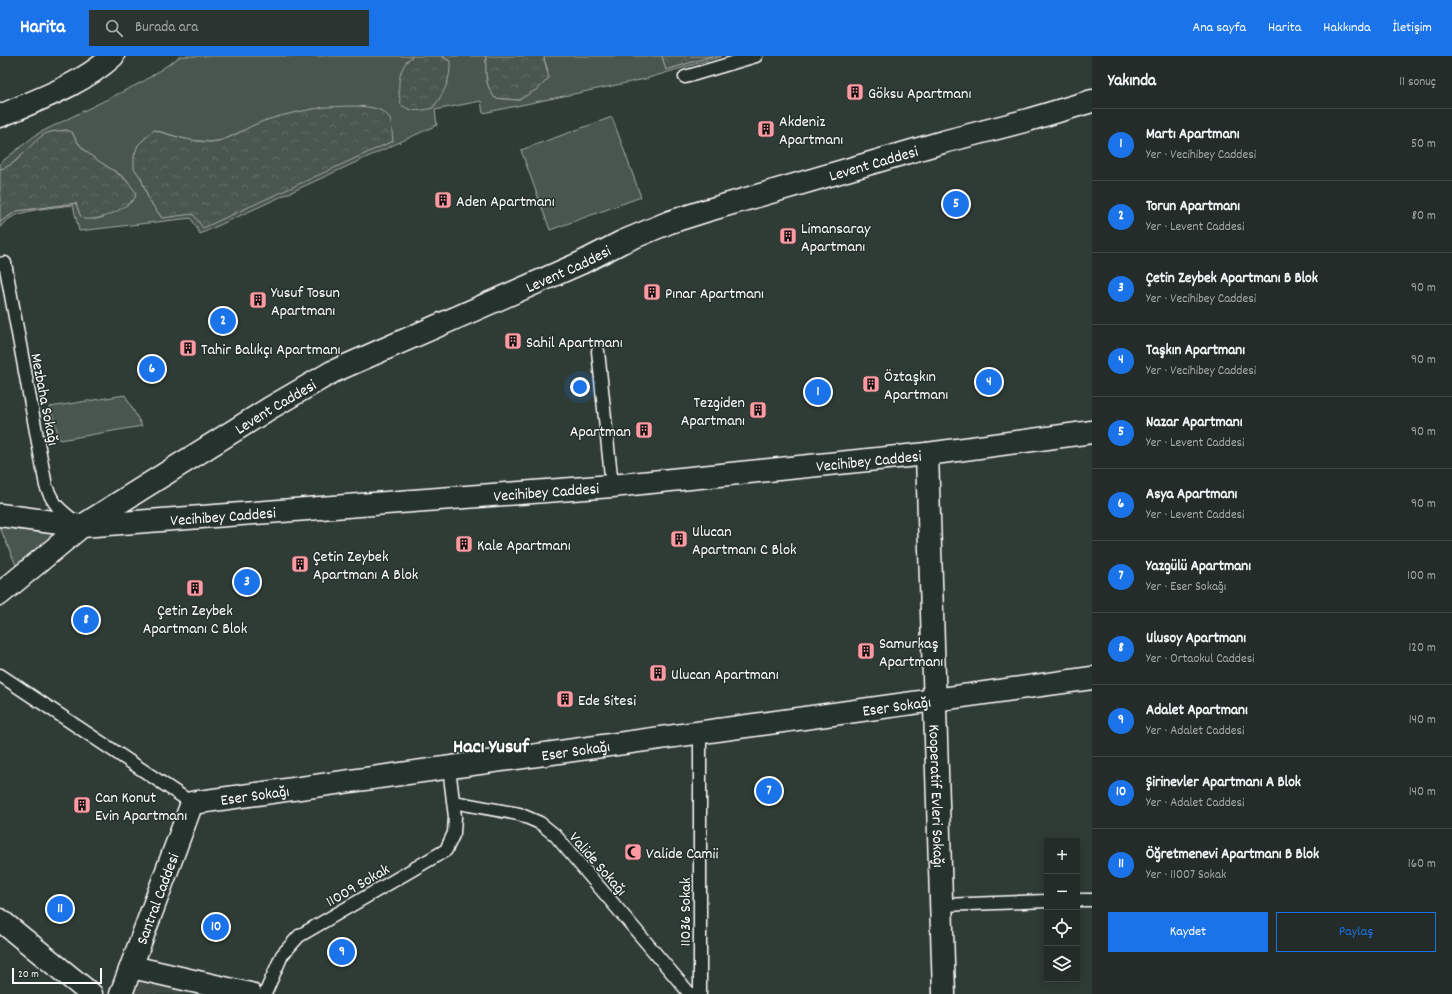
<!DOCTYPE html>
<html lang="tr">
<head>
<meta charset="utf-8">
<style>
  body { margin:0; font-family:Dekko,sans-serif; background:#2b3430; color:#f1f3f6 }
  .controls { position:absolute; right:12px; bottom:12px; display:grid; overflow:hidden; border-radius:0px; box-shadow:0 2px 10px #0003 }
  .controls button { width:36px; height:36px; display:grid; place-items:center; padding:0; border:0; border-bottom:1px solid #404845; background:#232c28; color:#f1f3f6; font:20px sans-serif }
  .scale { position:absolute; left:12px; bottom:10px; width:90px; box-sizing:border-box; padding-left:4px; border:2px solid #fff; border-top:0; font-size:11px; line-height:14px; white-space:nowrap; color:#fff; -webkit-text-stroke:3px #26332d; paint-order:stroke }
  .you { position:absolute; left:580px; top:331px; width:14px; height:14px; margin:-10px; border:3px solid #fff; border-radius:50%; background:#1a73e8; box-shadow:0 0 0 6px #1a73e833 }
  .badge { display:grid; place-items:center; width:26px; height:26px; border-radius:50%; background:#1a73e8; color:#fff; font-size:13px; font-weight:700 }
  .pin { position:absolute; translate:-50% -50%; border:2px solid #fff; box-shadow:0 1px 4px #0006 }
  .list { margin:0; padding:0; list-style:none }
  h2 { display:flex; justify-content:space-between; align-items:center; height:52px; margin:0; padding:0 16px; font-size:17px }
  h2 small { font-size:13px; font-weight:400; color:#a3a7a8 }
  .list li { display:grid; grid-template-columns:26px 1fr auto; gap:12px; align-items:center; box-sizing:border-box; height:72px; padding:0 16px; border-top:1px solid #404845 }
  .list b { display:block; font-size:15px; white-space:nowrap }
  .list p { margin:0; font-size:13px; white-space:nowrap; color:#a3a7a8 }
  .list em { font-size:13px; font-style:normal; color:#a3a7a8 }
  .actions { display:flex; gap:8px; padding:12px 16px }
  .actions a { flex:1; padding:9px 0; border:1px solid #1a73e8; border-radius:0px; text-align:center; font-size:14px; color:#1a73e8 }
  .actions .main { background:#1a73e8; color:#fff }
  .icon { flex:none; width:22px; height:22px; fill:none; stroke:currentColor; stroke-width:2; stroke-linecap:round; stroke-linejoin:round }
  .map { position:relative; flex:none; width:1092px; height:938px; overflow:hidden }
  header { display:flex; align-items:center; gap:24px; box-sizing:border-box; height:56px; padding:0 20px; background:#1a73e8; color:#fff }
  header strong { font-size:19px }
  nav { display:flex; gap:22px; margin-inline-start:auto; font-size:14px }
  .search { width:280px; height:36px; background:#2b3430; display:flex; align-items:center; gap:10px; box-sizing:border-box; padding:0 14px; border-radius:0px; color:#a3a7a8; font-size:15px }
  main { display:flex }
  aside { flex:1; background:#232c28 }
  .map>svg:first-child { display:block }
  .built { fill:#3c4842 }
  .green { fill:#4a544f; stroke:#a4aaa7; fill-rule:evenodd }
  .forest { fill:url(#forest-crowns); stroke:#a4aaa7 }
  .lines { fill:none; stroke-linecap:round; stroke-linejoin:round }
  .service-casing { stroke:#fff; stroke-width:15 }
  .minor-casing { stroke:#fff; stroke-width:25 }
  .tertiary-casing { stroke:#fff; stroke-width:25 }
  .service { stroke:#26332d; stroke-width:12 }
  .minor { stroke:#26332d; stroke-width:22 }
  .tertiary { stroke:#26332d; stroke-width:22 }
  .labels { text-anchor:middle; stroke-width:3; stroke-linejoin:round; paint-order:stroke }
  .poi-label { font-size:16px; fill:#fff; stroke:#26332d; text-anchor:start }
  .street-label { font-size:16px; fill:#fff; stroke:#26332d }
  .district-label { font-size:20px; font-weight:bold; fill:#fff; stroke:#26332d }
</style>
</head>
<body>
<header>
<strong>Harita</strong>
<div class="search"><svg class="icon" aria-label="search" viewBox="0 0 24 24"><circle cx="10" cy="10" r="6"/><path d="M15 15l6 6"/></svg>Burada ara</div>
<nav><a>Ana sayfa</a><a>Harita</a><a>Hakkında</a><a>İletişim</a></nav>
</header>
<main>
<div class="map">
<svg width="1092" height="938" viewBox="0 0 1092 938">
  <defs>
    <pattern id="forest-crowns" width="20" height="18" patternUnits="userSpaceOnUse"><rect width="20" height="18" fill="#4a544f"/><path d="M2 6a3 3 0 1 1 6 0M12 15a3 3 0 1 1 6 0" fill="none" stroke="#656e69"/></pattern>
  </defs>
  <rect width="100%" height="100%" fill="#2f3b35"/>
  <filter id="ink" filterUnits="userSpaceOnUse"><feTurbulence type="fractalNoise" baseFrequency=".025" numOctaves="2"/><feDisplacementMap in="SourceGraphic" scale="8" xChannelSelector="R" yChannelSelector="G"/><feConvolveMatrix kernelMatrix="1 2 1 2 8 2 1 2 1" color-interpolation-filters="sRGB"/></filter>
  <g filter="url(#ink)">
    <polygon class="built" points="132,911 250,938 125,938"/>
    <g class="green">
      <path d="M 181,0 L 413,0 L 406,5 L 421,55 L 450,5 L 441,0 L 486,0 C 486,18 484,27 495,42 L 519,44 L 548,15 L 544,3 L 545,0 L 662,0 L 666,14 L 712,0 L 722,0 L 645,23 L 483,57 L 481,45 L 435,54 L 437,69 L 200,178 L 191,162 L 79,175 L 73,149 C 53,152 10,153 0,172 L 0,166 L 17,155 L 76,147 L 80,159 C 84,160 91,163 95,163 C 104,163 129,149 135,142 C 133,138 132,132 130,128 C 124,119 113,115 105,109 C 92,102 78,90 72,76 L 66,74 L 48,77 L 7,112 L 0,113 L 0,107 L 37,78 L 144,25 ZM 313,53 L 162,162 L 149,144 L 141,122 L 134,112 L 138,89 L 154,74 L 189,84 L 211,86 L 223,84 L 266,64 Z"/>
      <polygon points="612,61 641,141 550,174 521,94"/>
      <polygon points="125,339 142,370 60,384 50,351"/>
      <polygon points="0,469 50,476 60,481 57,487 16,509 0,472"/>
    </g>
    <g class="forest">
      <path d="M 413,0 L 441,0 L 450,5 C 451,25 444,36 433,52 C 419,55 414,57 401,49 C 397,32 397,11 413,0 Z"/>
      <path d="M 486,0 L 545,0 L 544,3 L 549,22 L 539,32 L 519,44 L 495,42 C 484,27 486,18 486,0 Z"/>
      <polygon points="662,0 712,0 666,14"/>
      <path d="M 325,51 C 342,51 381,45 390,63 C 392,69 392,79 393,85 L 203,172 L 193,158 L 162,162 L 149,144 L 141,122 L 134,112 L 134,100 L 138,89 L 154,74 C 173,80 192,86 211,86 C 228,85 242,74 256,68 C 278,59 302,55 325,51 Z"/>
      <path d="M 66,74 L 72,76 C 83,105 120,110 136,137 L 135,142 C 123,154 101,165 84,163 L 80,159 L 76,147 L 17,155 L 0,166 L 0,113 C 20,109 31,84 47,77 C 53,75 60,75 66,74 Z"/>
    </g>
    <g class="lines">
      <defs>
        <g id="service">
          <polyline points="685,21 756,0"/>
          <path d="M 0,208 L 5,207 L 46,430 C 54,450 60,454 77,467"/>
          <polyline points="598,295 612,430"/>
          <polyline points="0,619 192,747"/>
          <polyline points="700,678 700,938"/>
          <polyline points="453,746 519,758 540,767 555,779 690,938"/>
          <polyline points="1077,844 1092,844"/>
          <polyline points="942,849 1047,845"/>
          <polyline points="265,938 282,899 299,880 446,794 454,777 455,761 449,712"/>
        </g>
        <g id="minor">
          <path d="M 0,60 C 39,43 81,29 113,0"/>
          <path id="s1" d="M 927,398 L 944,938"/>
          <path id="s2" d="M 0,459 L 82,470 L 270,352 L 332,316 L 581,207 L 622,186 L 670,166 L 705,155 L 943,86 L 1028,64 L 1092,45"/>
          <polyline points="0,864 91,938"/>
          <polyline points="132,911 250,938"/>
          <path id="s3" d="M 121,938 L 192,747 L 1092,622"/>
        </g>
        <g id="tertiary">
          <path id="s4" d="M 0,538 L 82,470 L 612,430 L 927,398 L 1092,376"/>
        </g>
      </defs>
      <use href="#service" class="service-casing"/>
      <use href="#minor" class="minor-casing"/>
      <use href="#tertiary" class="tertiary-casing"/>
      <use href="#service" class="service"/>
      <use href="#minor" class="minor"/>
      <use href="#tertiary" class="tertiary"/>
    </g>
  </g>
  <defs>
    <symbol id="building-square" viewBox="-11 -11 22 22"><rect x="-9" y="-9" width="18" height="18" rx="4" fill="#ff9aa2" stroke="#26332d"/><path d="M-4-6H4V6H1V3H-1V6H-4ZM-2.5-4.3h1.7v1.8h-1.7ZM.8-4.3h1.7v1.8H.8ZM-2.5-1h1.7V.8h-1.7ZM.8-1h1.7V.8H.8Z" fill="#111"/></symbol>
    <symbol id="mosque-square" viewBox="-11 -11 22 22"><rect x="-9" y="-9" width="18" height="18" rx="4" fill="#ff9aa2" stroke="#26332d"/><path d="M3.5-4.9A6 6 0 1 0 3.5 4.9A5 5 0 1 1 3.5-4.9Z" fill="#111"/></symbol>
  </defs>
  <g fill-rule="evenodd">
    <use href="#building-square" x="845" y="26" width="20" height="20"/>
    <use href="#building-square" x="756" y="63" width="20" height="20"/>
    <use href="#building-square" x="433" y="134" width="20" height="20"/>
    <use href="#building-square" x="778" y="170" width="20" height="20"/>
    <use href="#building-square" x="642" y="226" width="20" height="20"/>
    <use href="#building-square" x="248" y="234" width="20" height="20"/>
    <use href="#building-square" x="503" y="275" width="20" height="20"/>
    <use href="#building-square" x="178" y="282" width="20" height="20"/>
    <use href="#building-square" x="861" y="318" width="20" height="20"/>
    <use href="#building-square" x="748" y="344" width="20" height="20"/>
    <use href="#building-square" x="634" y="364" width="20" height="20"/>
    <use href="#building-square" x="669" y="473" width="20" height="20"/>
    <use href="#building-square" x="454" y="478" width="20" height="20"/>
    <use href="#building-square" x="290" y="498" width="20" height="20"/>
    <use href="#building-square" x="185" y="522" width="20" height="20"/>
    <use href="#building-square" x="856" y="585" width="20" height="20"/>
    <use href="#building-square" x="648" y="607" width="20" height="20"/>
    <use href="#building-square" x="555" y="633" width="20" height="20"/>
    <use href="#building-square" x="72" y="739" width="20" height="20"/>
    <use href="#mosque-square" x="623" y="786" width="20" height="20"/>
  </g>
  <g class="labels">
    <g class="poi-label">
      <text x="868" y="42">Göksu Apartmanı</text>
      <text x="779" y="70">Akdeniz<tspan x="779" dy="18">Apartmanı</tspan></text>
      <text x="456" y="150">Aden Apartmanı</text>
      <text x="801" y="177">Limansaray<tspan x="801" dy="18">Apartmanı</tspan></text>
      <text x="271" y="241">Yusuf Tosun<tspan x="271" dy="18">Apartmanı</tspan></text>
      <text x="665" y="242">Pınar Apartmanı</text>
      <text x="526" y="291">Sahil Apartmanı</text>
      <text x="201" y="298">Tahir Balıkçı Apartmanı</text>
      <text x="884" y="325">Öztaşkın<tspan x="884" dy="18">Apartmanı</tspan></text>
      <text x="745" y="351" text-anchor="end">Tezgiden<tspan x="745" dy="18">Apartmanı</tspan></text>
      <text x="631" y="380" text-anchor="end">Apartman</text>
      <text x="692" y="480">Ulucan<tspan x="692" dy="18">Apartmanı C Blok</tspan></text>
      <text x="477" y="494">Kale Apartmanı</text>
      <text x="313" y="505">Çetin Zeybek<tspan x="313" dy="18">Apartmanı A Blok</tspan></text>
      <text x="195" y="559" text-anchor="middle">Çetin Zeybek<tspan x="195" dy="18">Apartmanı C Blok</tspan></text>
      <text x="879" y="592">Samurkaş<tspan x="879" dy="18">Apartmanı</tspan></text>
      <text x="671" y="623">Ulucan Apartmanı</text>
      <text x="578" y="649">Ede Sitesi</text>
      <text x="95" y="746">Can Konut<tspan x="95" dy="18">Evin Apartmanı</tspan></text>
      <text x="646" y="802">Valide Camii</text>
    </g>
    <g class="street-label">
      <text dy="6" stroke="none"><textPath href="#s2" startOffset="958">Levent Caddesi</textPath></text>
      <text dy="6" stroke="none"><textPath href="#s2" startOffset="634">Levent Caddesi</textPath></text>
      <text transform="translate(46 343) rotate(79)" y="6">Mezbaha Sokağı</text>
      <text dy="6" stroke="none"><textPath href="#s2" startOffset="310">Levent Caddesi</textPath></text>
      <text dy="6" stroke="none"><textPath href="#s4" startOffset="896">Vecihibey Caddesi</textPath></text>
      <text dy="6" stroke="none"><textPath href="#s4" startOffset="572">Vecihibey Caddesi</textPath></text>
      <text dy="6" stroke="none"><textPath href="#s4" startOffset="248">Vecihibey Caddesi</textPath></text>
      <text dy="6" stroke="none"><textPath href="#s3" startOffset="915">Eser Sokağı</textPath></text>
      <text dy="6" stroke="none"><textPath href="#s3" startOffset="591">Eser Sokağı</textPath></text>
      <text dy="6" stroke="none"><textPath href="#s3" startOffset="267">Eser Sokağı</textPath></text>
      <text dy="6" stroke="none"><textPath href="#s1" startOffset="342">Kooperatif Evleri Sokağı</textPath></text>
      <text transform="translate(599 807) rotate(49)" y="6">Valide Sokağı</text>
      <text transform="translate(357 828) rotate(-30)" y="6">11009 Sokak</text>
      <text dy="6" stroke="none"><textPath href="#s3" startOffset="102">Santral Caddesi</textPath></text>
      <text transform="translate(684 856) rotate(-90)" y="6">11036 Sokak</text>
    </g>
    <g class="district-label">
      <text x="491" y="696">Hacı Yusuf</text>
    </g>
  </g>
</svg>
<div class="controls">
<button>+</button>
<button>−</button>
<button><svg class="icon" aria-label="locate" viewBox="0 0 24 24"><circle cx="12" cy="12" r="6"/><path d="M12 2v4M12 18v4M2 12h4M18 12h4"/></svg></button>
<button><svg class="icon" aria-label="layers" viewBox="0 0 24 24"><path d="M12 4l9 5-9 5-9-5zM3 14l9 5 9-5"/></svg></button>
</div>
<div class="scale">20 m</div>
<div class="you"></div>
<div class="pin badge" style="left:818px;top:336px">1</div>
<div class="pin badge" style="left:223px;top:265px">2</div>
<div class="pin badge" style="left:247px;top:526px">3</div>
<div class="pin badge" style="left:989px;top:326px">4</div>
<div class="pin badge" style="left:956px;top:148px">5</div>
<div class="pin badge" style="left:152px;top:313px">6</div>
<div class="pin badge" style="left:769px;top:735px">7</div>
<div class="pin badge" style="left:86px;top:564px">8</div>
<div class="pin badge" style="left:342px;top:896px">9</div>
<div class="pin badge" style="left:216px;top:871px">10</div>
<div class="pin badge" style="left:60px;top:853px">11</div>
</div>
<aside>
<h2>Yakında<small>11 sonuç</small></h2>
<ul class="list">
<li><span class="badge">1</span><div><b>Martı Apartmanı</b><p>Yer · Vecihibey Caddesi</p></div><em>50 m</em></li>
<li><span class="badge">2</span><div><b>Torun Apartmanı</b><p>Yer · Levent Caddesi</p></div><em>80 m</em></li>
<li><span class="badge">3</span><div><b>Çetin Zeybek Apartmanı B Blok</b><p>Yer · Vecihibey Caddesi</p></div><em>90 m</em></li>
<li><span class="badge">4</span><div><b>Taşkın Apartmanı</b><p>Yer · Vecihibey Caddesi</p></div><em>90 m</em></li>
<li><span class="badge">5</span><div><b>Nazar Apartmanı</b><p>Yer · Levent Caddesi</p></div><em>90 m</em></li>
<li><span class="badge">6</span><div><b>Asya Apartmanı</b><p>Yer · Levent Caddesi</p></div><em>90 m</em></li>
<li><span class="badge">7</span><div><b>Yazgülü Apartmanı</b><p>Yer · Eser Sokağı</p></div><em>100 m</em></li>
<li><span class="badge">8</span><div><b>Ulusoy Apartmanı</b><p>Yer · Ortaokul Caddesi</p></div><em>120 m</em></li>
<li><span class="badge">9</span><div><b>Adalet Apartmanı</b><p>Yer · Adalet Caddesi</p></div><em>140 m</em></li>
<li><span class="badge">10</span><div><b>Şirinevler Apartmanı A Blok</b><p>Yer · Adalet Caddesi</p></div><em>140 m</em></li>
<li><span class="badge">11</span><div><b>Öğretmenevi Apartmanı B Blok</b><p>Yer · 11007 Sokak</p></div><em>160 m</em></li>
</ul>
<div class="actions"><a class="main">Kaydet</a><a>Paylaş</a></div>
</aside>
</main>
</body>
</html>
